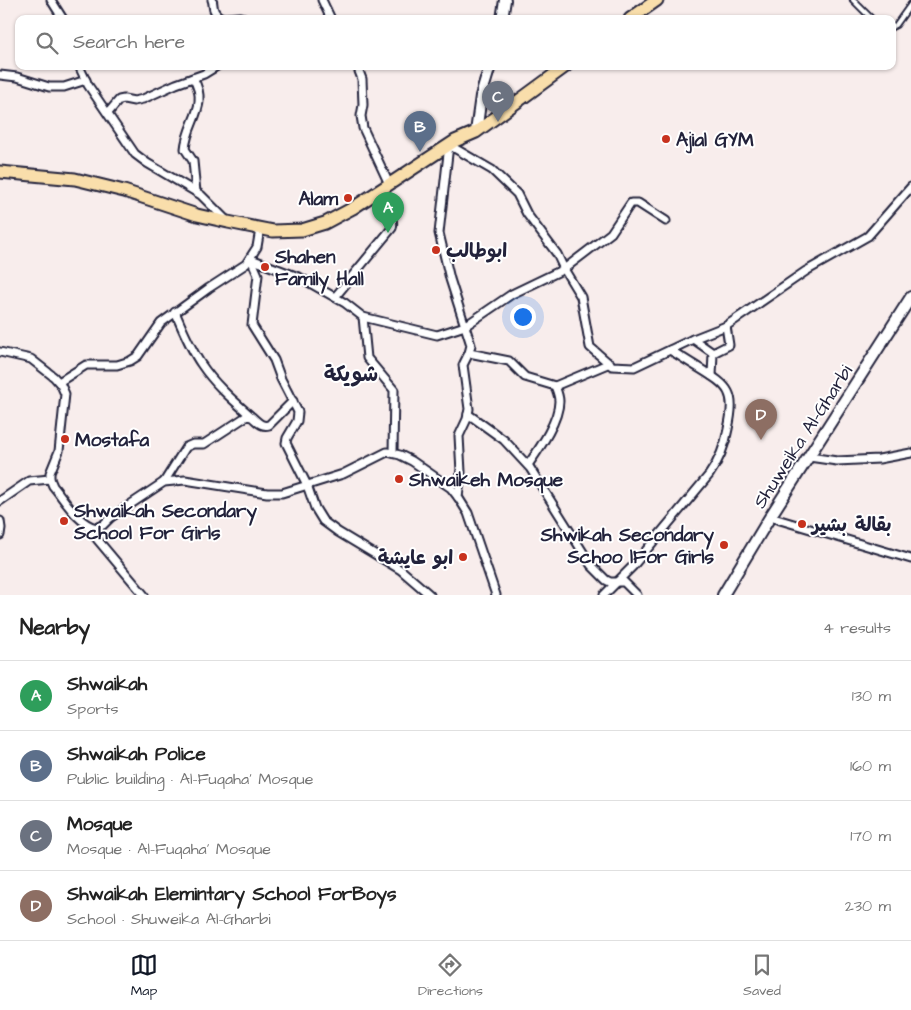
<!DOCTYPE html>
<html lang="en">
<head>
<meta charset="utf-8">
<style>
  body { margin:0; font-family:"Architects Daughter","Playpen Sans Arabic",sans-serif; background:#f6f6f6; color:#222 }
  .you { position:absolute; left:522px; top:316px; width:18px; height:18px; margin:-12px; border:4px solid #fff; border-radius:50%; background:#1a73e8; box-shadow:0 0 0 8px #1a73e833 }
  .badge { display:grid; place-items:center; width:32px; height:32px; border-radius:50%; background:#111827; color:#fff; font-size:16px; font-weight:700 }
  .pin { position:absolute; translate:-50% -41px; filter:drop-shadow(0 1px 2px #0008) }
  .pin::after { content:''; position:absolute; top:26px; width:18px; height:15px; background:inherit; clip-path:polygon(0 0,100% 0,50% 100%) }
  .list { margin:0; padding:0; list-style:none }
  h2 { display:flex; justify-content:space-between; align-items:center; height:65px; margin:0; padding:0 20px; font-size:21px }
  h2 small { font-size:16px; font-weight:400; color:#767676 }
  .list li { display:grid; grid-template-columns:32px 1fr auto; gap:15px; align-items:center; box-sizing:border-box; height:70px; padding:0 20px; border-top:1px solid #e0e0e0 }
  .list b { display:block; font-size:19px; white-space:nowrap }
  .list p { margin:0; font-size:16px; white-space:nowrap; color:#767676 }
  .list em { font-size:16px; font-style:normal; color:#767676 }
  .icon { flex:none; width:28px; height:28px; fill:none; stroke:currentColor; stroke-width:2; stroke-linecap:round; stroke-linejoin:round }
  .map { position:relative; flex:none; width:911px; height:595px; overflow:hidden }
  .search { position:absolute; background:#fff; box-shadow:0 1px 4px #0004; left:15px; right:15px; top:15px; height:55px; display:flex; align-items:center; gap:12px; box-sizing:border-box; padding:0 18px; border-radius:10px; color:#767676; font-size:19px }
  .sheet { height:345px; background:#fff }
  nav { display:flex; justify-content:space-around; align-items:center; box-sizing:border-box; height:70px; border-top:1px solid #e0e0e0; background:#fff; font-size:14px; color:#767676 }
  nav a { display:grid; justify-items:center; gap:2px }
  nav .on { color:#111827 }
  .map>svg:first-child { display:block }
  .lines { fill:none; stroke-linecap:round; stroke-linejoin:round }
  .lane-casing { stroke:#22223b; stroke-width:8 }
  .street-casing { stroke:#22223b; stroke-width:11 }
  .secondary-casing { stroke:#22223b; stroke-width:14 }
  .primary-casing { stroke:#22223b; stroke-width:15 }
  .lane { stroke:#fff; stroke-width:4 }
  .street { stroke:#fff; stroke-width:7 }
  .secondary { stroke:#fff; stroke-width:10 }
  .primary { stroke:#f9deab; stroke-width:11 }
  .poi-dot { fill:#c8321e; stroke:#fff; stroke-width:2 }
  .labels { text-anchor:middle; stroke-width:4; stroke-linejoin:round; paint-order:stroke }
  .poi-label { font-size:19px; font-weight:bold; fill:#22223b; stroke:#fff; text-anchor:start }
  .street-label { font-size:19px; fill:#22223b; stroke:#fff }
  .quarter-label { font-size:21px; font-weight:bold; fill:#22223b; stroke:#fff }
</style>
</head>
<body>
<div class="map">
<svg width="911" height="595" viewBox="0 0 911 595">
  <rect width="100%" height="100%" fill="#f8edec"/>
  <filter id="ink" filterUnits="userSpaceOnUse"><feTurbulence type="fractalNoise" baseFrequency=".02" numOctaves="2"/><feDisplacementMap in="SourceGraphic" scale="10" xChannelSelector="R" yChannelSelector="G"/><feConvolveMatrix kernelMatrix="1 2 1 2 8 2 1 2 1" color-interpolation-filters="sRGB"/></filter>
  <g filter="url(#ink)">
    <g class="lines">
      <defs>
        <g id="lane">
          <polyline points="853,0 872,19"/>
          <polyline points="892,27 896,25 911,4"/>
        </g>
        <g id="street">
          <polyline points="51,0 63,19"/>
          <path d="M 212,0 C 214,4 212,8 215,12 C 221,24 238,13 246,19"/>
          <polyline points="322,0 331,19"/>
          <polyline points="79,66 88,85 135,154 147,163 201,195 228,222"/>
          <polyline points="357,66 362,79 363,105 361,116 363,128 389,184"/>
          <polyline points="0,75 17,77 49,87 64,87 86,80"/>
          <path d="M 193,78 C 210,106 187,121 185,149 L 193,161 L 196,192"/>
          <polyline points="108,113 119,100 124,99 134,101 143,99 176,84 204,74 217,66"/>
          <polyline points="251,259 301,278 345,303 363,317 437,335 465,326 512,294 564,269 611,233 631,203 638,203 666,221"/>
          <polyline points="251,259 258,275 252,325 274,360 281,379 298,412 297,421 287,438 286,443 307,485 315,508 323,521 338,532 401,570 430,595"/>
          <path d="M 335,297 L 392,228 C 396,216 381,203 374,194"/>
          <path d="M 175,312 C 183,330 190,348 201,364 C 215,385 234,401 252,417"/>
          <polyline points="363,317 367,358 394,390 393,453"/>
          <polyline points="693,339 713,353 729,345 726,326"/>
          <path d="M 0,352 L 31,359 L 54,377 L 61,385 L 65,394 L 59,451 L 50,473 L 50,479 L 53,486 C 65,500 77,523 96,528 L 103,525 L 110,518 L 164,482 L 185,480 L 267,493 L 282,493 L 343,474 L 387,452 L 400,455 L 412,461 L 451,488 L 458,497 L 468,513 L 496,595"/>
          <path d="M 469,353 L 509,361 L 525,377 L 555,386 C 557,391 559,396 559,401 C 559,421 539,449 528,465"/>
          <polyline points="712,376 713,353"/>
          <polyline points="59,382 86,365 117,365 130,361 138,356 161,323 209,288 246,264 257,247 260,229"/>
          <polyline points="555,386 610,363"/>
          <polyline points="468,414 504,440 530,468 591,565 606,580 610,582 624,582 637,595"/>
          <polyline points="809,457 837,461 879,459 911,453"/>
          <path d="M 164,482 L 186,447 L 193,444 L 204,444 L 247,416 L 252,417 C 258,422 261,427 269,425 L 293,401"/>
          <polyline points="458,497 461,472 459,436 467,419 469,409 463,365 469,353 471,345 450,279 439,233 449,145 492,170 517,194 527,214 557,254 564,269 581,297 590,347 612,366 634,367 693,339 726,326 806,271 868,236 911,187"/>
          <polyline points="0,501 29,481 50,479"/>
          <polyline points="770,517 911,559"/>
          <polyline points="0,521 1,528 0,535"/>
          <polyline points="86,526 144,595"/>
          <path d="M 604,595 L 633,566 L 709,475 C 719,461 725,446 728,429 C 736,392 730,387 699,368 C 689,362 680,356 670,350"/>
        </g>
        <g id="secondary">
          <polyline points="502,19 505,0"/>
          <polyline points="476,132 481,96 490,66"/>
          <polyline points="723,595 770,517 911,297"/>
        </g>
        <g id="primary">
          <polyline points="630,19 657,0"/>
          <polyline points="0,172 75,179 124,191 197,215 228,222 273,231 302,230 325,223 353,208 455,141 476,132 566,66"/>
        </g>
      </defs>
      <use href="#lane" class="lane-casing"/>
      <use href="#street" class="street-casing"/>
      <use href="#secondary" class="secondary-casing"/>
      <use href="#primary" class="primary-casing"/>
      <use href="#lane" class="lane"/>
      <use href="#street" class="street"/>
      <use href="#secondary" class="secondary"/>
      <use href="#primary" class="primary"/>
    </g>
  </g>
  <g class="poi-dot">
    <circle cx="666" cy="139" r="5"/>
    <circle cx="348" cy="198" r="5"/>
    <circle cx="436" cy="250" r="5"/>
    <circle cx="265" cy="267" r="5"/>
    <circle cx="65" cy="439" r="5"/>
    <circle cx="399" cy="479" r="5"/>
    <circle cx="64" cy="521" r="5"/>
    <circle cx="802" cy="524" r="5"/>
    <circle cx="724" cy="545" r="5"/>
    <circle cx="463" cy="557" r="5"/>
  </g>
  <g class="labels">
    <g class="poi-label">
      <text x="676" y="146">Ajial GYM</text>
      <text x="338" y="205" text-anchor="end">Alam</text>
      <text x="446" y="257">ابوطالب</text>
      <text x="275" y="263">Shahen<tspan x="275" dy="22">Family Hall</tspan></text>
      <text x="75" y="446">Mostafa</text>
      <text x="409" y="486">Shwaikeh Mosque</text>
      <text x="74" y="517">Shwaikah Secondary<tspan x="74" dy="22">School For Girls</tspan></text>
      <text x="812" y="531">بقالة بشير</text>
      <text x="714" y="541" text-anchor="end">Shwikah Secondary<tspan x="714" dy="22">Schoo lFor Girls</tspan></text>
      <text x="453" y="564" text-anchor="end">ابو عايشة</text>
    </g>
    <g class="street-label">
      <text transform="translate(802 436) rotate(-57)" y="7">Shuweika Al-Gharbi</text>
    </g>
    <g class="quarter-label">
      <text x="351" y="381">شويكة</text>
    </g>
  </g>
</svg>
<div class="you"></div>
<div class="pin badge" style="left:388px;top:233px;background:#2e9e5b">A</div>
<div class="pin badge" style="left:420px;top:152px;background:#5c6f8a">B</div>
<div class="pin badge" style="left:498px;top:122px;background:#6b7280">C</div>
<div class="pin badge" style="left:761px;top:440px;background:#8d6e63">D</div>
<div class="search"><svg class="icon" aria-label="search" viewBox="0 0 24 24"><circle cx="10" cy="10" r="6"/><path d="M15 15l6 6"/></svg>Search here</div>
</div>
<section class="sheet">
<h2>Nearby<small>4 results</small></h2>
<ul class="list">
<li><span class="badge" style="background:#2e9e5b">A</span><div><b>Shwaikah</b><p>Sports</p></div><em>130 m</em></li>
<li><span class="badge" style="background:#5c6f8a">B</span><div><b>Shwaikah Police</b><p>Public building · Al-Fuqaha' Mosque</p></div><em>160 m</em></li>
<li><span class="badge" style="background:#6b7280">C</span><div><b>Mosque</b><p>Mosque · Al-Fuqaha' Mosque</p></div><em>170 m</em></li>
<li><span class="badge" style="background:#8d6e63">D</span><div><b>Shwaikah Elemintary School ForBoys</b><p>School · Shuweika Al-Gharbi</p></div><em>230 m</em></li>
</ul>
</section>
<nav>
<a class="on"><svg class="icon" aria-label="map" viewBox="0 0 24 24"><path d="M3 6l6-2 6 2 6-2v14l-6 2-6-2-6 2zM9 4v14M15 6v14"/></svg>Map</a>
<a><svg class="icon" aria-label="directions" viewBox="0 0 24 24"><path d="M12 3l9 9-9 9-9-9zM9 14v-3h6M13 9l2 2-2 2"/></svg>Directions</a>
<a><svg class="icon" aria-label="saved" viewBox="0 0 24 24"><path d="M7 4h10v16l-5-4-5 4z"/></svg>Saved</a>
</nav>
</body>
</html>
